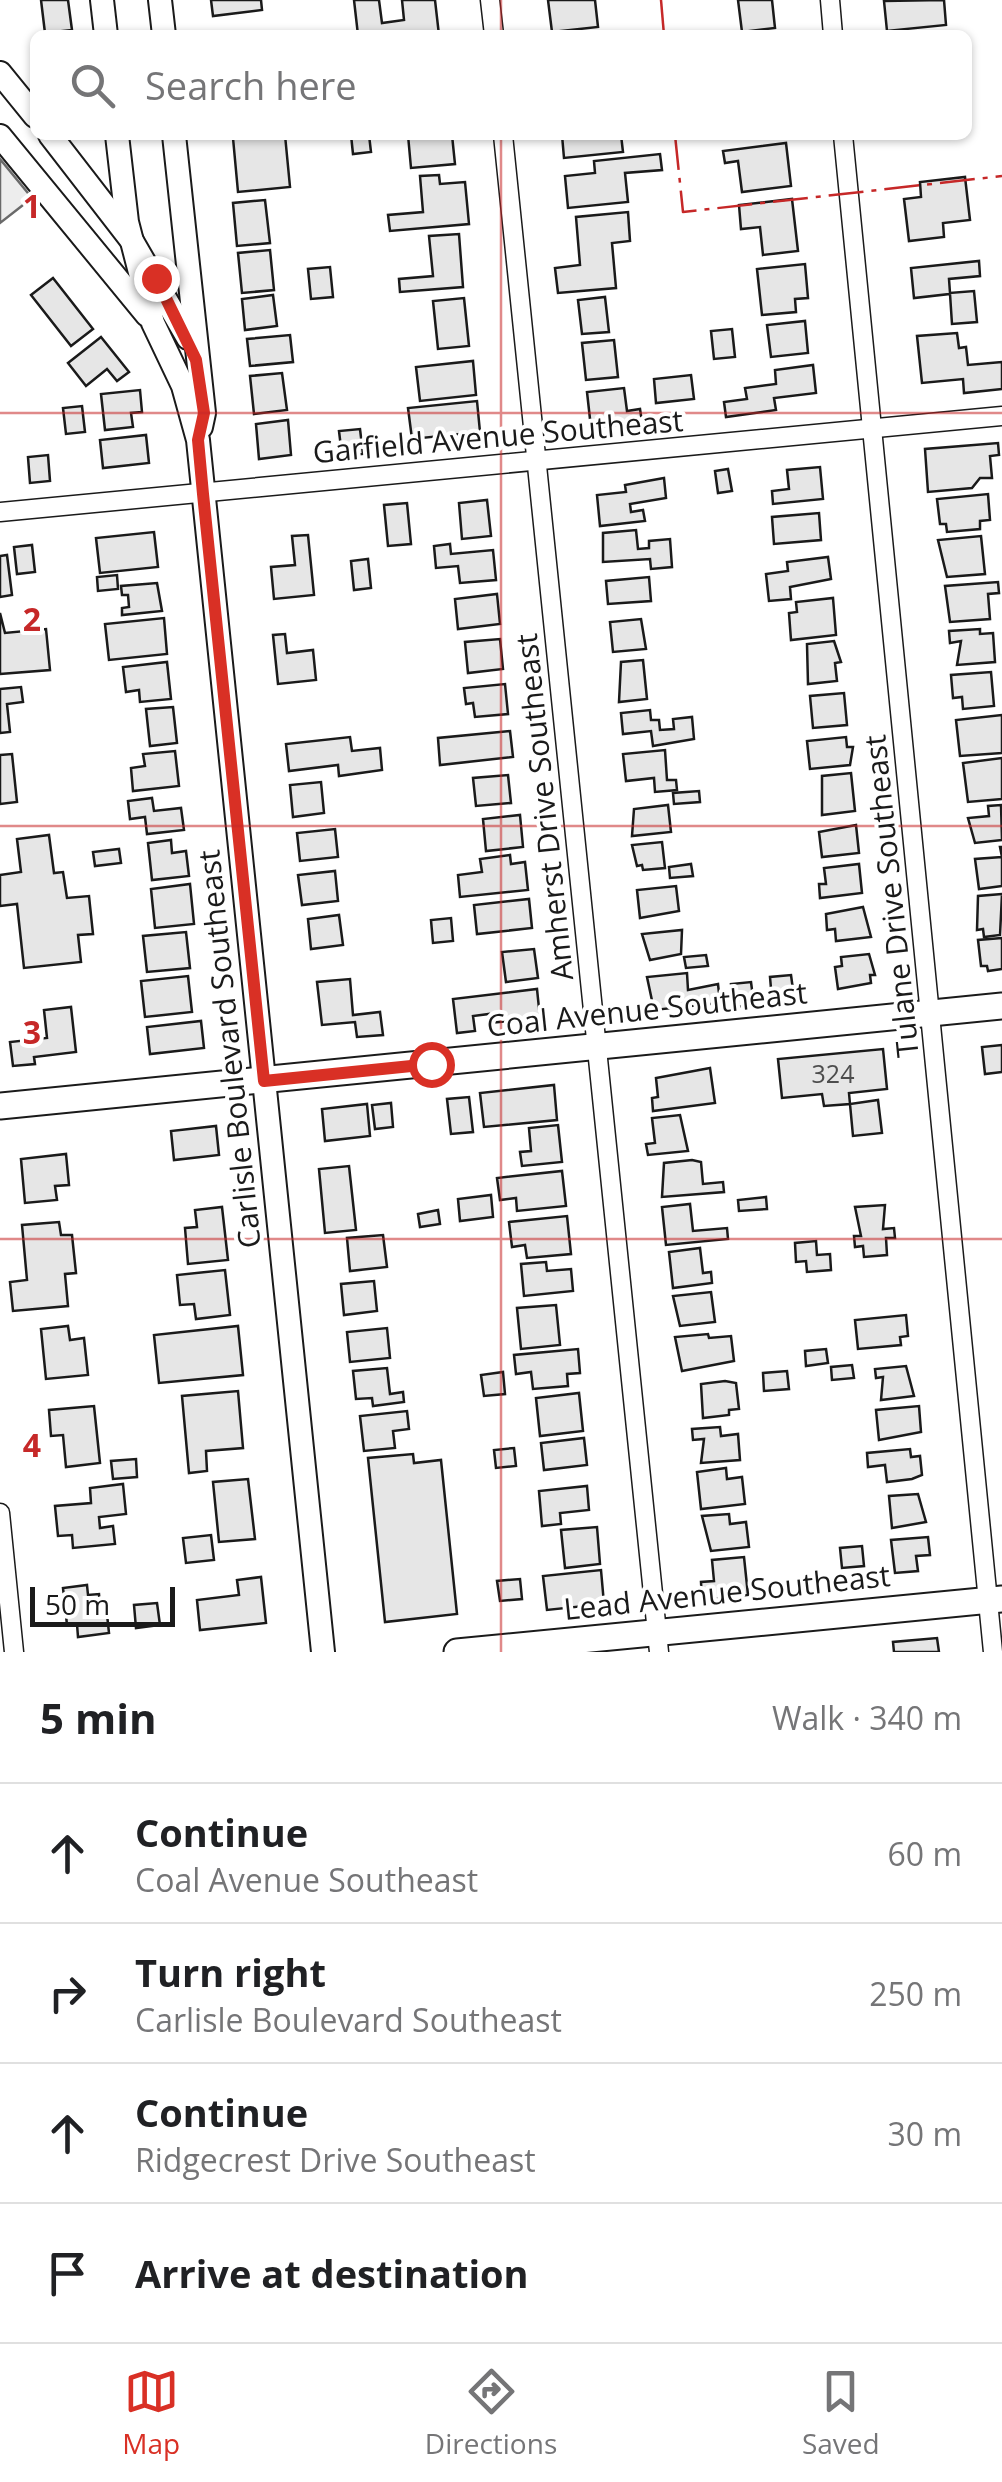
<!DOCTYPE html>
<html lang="en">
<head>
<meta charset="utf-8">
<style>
  body { margin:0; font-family:"Open Sans",sans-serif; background:#f2f2f2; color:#202124 }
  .scale { position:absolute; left:30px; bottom:25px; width:145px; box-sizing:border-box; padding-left:10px; border:5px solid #1a1a1a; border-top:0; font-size:28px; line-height:35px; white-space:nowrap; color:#1a1a1a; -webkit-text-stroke:8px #fff; paint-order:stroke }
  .stop { position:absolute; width:30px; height:30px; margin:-22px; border:8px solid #d93025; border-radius:50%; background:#fff }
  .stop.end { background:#d93025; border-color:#fff; box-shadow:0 2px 10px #0008 }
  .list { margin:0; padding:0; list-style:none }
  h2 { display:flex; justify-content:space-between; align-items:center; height:130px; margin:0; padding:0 40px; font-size:42px }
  h2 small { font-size:32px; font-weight:400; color:#757577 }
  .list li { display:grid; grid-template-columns:65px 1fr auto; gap:30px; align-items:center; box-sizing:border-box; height:140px; padding:0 40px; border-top:2px solid #e0e0e0 }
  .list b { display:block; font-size:38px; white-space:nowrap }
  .list p { margin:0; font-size:32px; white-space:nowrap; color:#757577 }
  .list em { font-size:32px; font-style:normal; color:#757577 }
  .icon { flex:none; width:55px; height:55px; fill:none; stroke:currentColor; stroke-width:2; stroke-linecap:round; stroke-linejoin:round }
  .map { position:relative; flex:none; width:1002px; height:1652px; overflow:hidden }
  .search { position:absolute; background:#fff; box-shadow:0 2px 8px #0004; left:30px; right:30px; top:30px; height:110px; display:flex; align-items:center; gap:25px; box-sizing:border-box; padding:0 35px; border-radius:15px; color:#757577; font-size:38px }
  .sheet { height:690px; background:#fff }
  nav { display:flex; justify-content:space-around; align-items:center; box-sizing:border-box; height:140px; border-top:2px solid #e0e0e0; background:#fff; font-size:28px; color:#757577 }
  nav a { display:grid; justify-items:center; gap:5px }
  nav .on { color:#d93025 }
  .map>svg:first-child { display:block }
  .built { fill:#ededed; stroke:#6a6a6a; stroke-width:2.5 }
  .building { fill:#e6e6e6; stroke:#1a1a1a; stroke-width:2.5 }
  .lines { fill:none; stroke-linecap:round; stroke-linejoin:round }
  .minor-casing { stroke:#1a1a1a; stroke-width:21 }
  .tertiary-casing { stroke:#1a1a1a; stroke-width:26 }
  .secondary-casing { stroke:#1a1a1a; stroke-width:29 }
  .minor { stroke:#fff; stroke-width:18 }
  .tertiary { stroke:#fff; stroke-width:22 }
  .secondary { stroke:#fff; stroke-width:25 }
  .power { stroke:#c62828; stroke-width:2.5; stroke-dasharray:35 8 5 8; stroke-linecap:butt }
  .route { stroke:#d93025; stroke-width:12 }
  .grid { fill:none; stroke:#c62828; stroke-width:2.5; stroke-opacity:0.55 }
  .labels { text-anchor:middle; stroke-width:8; stroke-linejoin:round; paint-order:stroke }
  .number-label { font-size:25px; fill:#4d4d4d }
  .street-label { font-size:30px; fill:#1a1a1a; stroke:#fff }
  .grid-label { font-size:32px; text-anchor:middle; font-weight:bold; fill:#c62828; stroke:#fff; stroke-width:8; stroke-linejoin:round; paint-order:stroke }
</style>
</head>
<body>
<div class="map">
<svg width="1002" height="1652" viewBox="0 0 1002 1652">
  <rect width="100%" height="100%" fill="#fff"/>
  <polygon class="built" points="0,159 32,198 0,223"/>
  <g class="building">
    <polygon points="41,0 68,0 72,30 45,33"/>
    <polygon points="211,0 261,0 262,10 213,16"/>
    <polygon points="354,0 379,0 382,23 404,20 402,0 435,0 439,35 358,35"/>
    <polygon points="548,0 595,0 598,27 552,32"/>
    <polygon points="738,0 772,0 775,28 742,32"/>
    <polygon points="944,0 946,25 887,31 884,1"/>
    <polygon points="285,135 290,187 238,192 233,138"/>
    <polygon points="351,135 369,135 371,152 353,154"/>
    <polygon points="408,135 452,135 455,164 411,168"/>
    <polygon points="562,135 621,135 623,152 564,158"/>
    <polygon points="786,143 791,186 742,192 738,161 725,163 723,151"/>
    <polygon points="660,154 662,170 625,173 628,202 568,208 565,176 595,173 594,161"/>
    <polygon points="439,175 440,184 465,182 469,224 390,231 388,215 423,212 420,176"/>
    <polygon points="965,177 970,220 943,223 944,237 909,241 904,199 921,197 920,182"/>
    <polygon points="792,199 798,251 763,255 760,227 741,229 739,205"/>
    <polygon points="265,200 270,243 237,246 233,203"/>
    <polygon points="628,212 630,241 612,243 616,288 558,293 555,268 580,265 576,217"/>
    <polygon points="459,234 463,287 400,292 399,279 433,276 429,236"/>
    <polygon points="270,250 274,290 242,293 238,253"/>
    <polygon points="979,261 980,276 949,279 950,293 974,291 977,322 952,324 950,294 914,298 911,268"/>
    <polygon points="805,264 808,298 795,299 796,312 762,315 757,269"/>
    <polygon points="330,267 333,297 311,299 308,269"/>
    <polygon points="53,278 93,329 71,346 31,295"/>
    <polygon points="273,295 277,326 245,330 242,299"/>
    <polygon points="605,297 609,332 582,334 578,300"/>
    <polygon points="464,298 469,346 438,349 433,301"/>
    <polygon points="805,321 808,353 771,357 767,325"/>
    <polygon points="732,329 735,357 714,359 711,331"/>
    <polygon points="957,333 959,348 966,347 968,365 1002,362 1002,389 964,393 963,379 922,383 917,336"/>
    <polygon points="290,335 293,362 250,366 247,339"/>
    <polygon points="101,337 129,372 117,381 107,369 86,386 68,363"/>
    <polygon points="614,340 618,377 586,380 582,343"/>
    <polygon points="473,361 476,395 420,401 416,367"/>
    <polygon points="813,365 816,393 774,398 776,410 726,417 724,402 747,399 745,388 776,384 775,370"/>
    <polygon points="282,373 287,410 254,414 250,376"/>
    <polygon points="691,375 694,399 656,403 654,379"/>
    <polygon points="624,388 627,411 640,409 642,422 591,428 587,392"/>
    <polygon points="140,390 142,412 131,413 133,427 105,430 101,394"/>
    <polygon points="477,401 480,432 412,439 408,408"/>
    <polygon points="82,406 85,432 66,434 63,408"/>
    <polygon points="288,420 291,455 259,459 256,424"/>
    <polygon points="360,429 363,454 342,456 339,431"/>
    <polygon points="146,435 149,463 103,468 100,440"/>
    <polygon points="998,443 999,455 990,456 992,478 980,478 972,488 928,492 925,449"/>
    <polygon points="48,455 50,481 30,483 28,457"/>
    <polygon points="820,467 823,499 773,504 772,491 789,489 787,470"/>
    <polygon points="728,469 732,491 718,493 715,471"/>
    <polygon points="664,478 666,498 630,504 631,512 643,510 645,521 600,526 597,495 626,492 625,485"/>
    <polygon points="988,494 990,520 980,521 980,529 947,532 946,524 940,524 937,499"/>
    <polygon points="487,500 491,536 462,539 459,503"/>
    <polygon points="407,503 411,544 388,546 384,505"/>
    <polygon points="819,513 821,540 774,544 772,517"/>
    <polygon points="636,530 638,549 649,548 649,541 670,539 672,567 651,569 650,559 603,562 603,533"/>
    <polygon points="154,532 158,567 100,573 96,538"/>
    <polygon points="308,535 314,595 274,599 271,567 295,565 292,536"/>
    <polygon points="981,536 985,574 947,577 938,540"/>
    <polygon points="450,544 451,554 493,550 496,580 460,583 458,566 436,568 434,546"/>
    <polygon points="32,545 35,572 17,574 14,547"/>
    <polygon points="7,555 12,595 0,597 0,556"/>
    <polygon points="828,557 831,579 790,587 791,599 769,601 766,574 788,571 787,562"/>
    <polygon points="368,559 371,588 354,590 351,561"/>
    <polygon points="117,575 118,589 98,591 97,577"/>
    <polygon points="649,577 651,601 608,604 606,581"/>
    <polygon points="998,582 999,593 988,594 990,619 950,622 945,586"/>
    <polygon points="157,583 162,611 122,615 122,608 129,607 128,595 122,595 121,586"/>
    <polygon points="497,594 500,624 458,629 455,599"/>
    <polygon points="833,598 836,635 791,640 789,613 797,612 796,602"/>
    <polygon points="0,613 5,633 46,629 50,670 0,674"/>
    <polygon points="164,618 167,654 109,660 105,624"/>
    <polygon points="641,619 646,649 613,652 610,622"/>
    <polygon points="980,629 980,634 993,633 995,662 957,665 961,641 950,643 949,631"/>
    <polygon points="285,634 287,653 313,650 316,680 278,684 273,635"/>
    <polygon points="500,639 503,669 468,673 465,642"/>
    <polygon points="834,641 841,662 835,663 837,681 808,684 807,644"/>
    <polygon points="643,660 647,699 619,702 621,662"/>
    <polygon points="167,662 171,699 140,702 139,690 126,692 123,667"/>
    <polygon points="991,672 994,706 963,709 962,697 953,698 951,675"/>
    <polygon points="505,684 508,714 475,717 473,703 466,704 464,688"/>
    <polygon points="21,687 23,702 7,704 10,732 0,733 0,689"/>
    <polygon points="844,693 847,725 813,728 810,696"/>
    <polygon points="173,707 177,743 150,746 146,709"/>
    <polygon points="650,710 651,720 659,720 660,730 674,729 673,719 692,717 694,739 653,746 651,731 623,734 621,713"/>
    <polygon points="1002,715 1002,753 960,756 956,720"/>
    <polygon points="510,731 513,757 440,765 438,738"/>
    <polygon points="350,737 352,751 380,748 382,770 339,776 338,765 289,771 286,744"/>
    <polygon points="846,737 847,747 853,747 850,765 810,769 807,741"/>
    <polygon points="665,750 667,780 676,780 677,790 655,792 654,778 626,781 623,754"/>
    <polygon points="175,751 179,786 133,791 131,768 145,766 143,754"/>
    <polygon points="12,754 17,802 0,804 0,755"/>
    <polygon points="1002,758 1002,799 968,802 963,763"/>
    <polygon points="851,773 855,811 822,815 822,776"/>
    <polygon points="508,775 511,803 476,806 473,778"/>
    <polygon points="321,782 324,813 293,817 290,785"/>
    <polygon points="699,791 700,802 674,804 673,793"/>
    <polygon points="152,798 154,811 181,808 184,830 147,834 145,817 130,819 128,801"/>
    <polygon points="668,805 671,832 632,836 634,809"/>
    <polygon points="1001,805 1002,840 975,843 968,818 989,816 988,806"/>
    <polygon points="520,815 523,847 486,851 483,819"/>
    <polygon points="856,825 859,853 822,857 819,832"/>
    <polygon points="335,829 338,857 300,861 297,833"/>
    <polygon points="49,835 54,873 63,872 67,898 89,896 93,934 78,935 81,962 24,968 17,904 0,906 0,875 21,872 17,839"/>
    <polygon points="171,840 172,853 186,851 189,876 152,880 148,843"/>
    <polygon points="662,842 665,868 643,870 642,865 637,866 632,845"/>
    <polygon points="1000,847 1002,847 1002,886 979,889 975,859 1002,857"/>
    <polygon points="119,849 121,863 95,866 93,852"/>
    <polygon points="510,855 511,864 525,862 528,890 460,897 458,875 482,872 480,859"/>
    <polygon points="691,864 693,876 670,878 669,867"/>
    <polygon points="859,864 862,893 820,898 819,884 826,884 824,868"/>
    <polygon points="335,871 338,901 302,905 298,875"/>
    <polygon points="190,884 194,924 155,928 151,889"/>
    <polygon points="676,886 679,911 640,918 637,890"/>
    <polygon points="1002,894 1000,935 984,937 983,929 977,930 978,896"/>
    <polygon points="529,899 532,928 477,934 474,905"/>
    <polygon points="863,907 871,937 836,941 835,929 827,930 826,914"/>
    <polygon points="339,915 343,945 311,949 308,919"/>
    <polygon points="451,918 453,941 433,943 431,920"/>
    <polygon points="682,930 681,954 650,960 642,934"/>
    <polygon points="186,932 190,968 147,972 143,936"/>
    <polygon points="1002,938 1002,969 988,971 987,966 981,966 978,940"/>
    <polygon points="534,949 538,978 506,982 502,952"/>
    <polygon points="869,954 875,975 870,975 871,983 838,989 835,967 842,966 841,957"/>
    <polygon points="706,955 708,966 686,968 684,957"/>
    <polygon points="687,973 688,990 718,984 720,1003 654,1010 647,977"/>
    <polygon points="791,975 794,997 772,1000 770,977"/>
    <polygon points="188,976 192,1012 145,1017 141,981"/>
    <polygon points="350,979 353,1015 380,1012 383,1035 357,1037 355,1022 322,1025 317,982"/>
    <polygon points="751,982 754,1005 734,1007 731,984"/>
    <polygon points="537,989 540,1018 490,1023 489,1014 473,1016 475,1031 457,1033 453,999"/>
    <polygon points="71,1007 76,1052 34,1057 35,1064 13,1066 10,1042 47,1038 44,1010"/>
    <polygon points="201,1021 204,1048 150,1054 147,1027"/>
    <polygon points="1002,1045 1002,1072 985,1074 982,1047"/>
    <polygon points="883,1049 887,1089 849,1093 850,1104 824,1106 822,1094 782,1098 778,1059"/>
    <polygon points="710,1068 715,1103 653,1111 652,1098 658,1097 656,1078"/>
    <polygon points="554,1085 557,1120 484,1127 480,1093"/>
    <polygon points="469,1097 473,1132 451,1134 447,1099"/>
    <polygon points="878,1100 882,1133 853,1136 850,1104"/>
    <polygon points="391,1103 393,1127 375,1129 372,1105"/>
    <polygon points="367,1104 370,1136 325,1141 322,1109"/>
    <polygon points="680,1115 688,1151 648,1155 646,1144 655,1143 652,1118"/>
    <polygon points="558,1125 562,1162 522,1166 520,1152 531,1151 529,1128"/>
    <polygon points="216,1126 219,1155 174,1160 171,1131"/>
    <polygon points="66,1154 69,1185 55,1186 57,1200 25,1203 21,1159"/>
    <polygon points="692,1160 701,1162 703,1184 723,1182 724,1192 662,1197 664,1163"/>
    <polygon points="349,1166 356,1230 325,1233 319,1169"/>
    <polygon points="562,1171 566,1206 517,1211 516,1198 500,1200 497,1178"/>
    <polygon points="491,1195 493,1217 460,1221 458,1199"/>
    <polygon points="766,1197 767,1209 739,1211 738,1200"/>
    <polygon points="690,1204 693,1231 727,1228 728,1239 666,1245 662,1207"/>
    <polygon points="885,1205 883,1229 894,1228 895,1238 886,1238 887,1255 864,1257 863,1246 855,1247 854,1236 861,1236 855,1207"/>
    <polygon points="222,1207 228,1260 188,1264 185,1228 197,1227 195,1210"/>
    <polygon points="438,1210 440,1224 420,1227 418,1214"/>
    <polygon points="567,1216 571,1254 527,1258 525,1245 512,1247 509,1222"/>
    <polygon points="59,1222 61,1235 72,1235 76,1273 65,1274 68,1306 13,1311 10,1282 27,1280 22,1225"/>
    <polygon points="383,1235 387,1267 350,1271 347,1238"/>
    <polygon points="816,1241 817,1255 830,1254 831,1270 807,1272 806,1261 796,1262 795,1243"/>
    <polygon points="700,1248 703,1273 711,1272 712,1283 673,1288 669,1252"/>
    <polygon points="546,1262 547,1271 571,1269 573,1291 524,1296 521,1264"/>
    <polygon points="225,1270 230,1315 196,1319 194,1304 180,1305 177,1275"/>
    <polygon points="374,1281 377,1311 344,1315 341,1284"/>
    <polygon points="711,1292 715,1322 680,1326 673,1296"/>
    <polygon points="556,1305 560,1345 521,1349 517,1308"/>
    <polygon points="906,1315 908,1336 900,1337 901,1345 858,1349 855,1320"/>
    <polygon points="68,1326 70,1340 84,1338 88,1375 46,1379 41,1329"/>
    <polygon points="238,1326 243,1375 159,1383 154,1335"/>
    <polygon points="387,1328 390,1358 350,1362 347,1332"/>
    <polygon points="708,1334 709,1338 731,1336 734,1361 682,1371 675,1337"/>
    <polygon points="578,1349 580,1373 567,1374 568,1386 533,1389 531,1372 516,1374 514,1355"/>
    <polygon points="826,1349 828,1363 806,1366 805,1351"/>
    <polygon points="852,1365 854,1378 832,1380 831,1367"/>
    <polygon points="906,1366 914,1396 881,1400 883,1377 876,1378 875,1369"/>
    <polygon points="387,1368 390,1394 403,1392 404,1402 373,1406 372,1398 356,1399 353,1371"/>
    <polygon points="787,1371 789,1389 764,1391 763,1373"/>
    <polygon points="503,1372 505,1394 484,1396 481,1375"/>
    <polygon points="725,1381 736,1383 739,1409 729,1410 729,1415 703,1418 701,1384"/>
    <polygon points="238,1391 243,1448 206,1451 207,1471 189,1473 182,1396"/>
    <polygon points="579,1393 583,1431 540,1436 536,1398"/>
    <polygon points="94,1406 100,1463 66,1467 63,1435 51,1436 49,1410"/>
    <polygon points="919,1406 921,1432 879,1440 876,1410"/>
    <polygon points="407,1411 409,1429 393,1431 395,1448 364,1451 360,1416"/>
    <polygon points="720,1427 721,1436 738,1434 740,1460 701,1463 704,1439 693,1440 692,1429"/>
    <polygon points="584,1438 587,1465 544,1470 541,1443"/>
    <polygon points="514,1448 516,1466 496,1468 494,1450"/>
    <polygon points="910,1449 911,1457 920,1456 922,1475 912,1479 887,1482 885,1465 868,1467 867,1453"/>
    <polygon points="413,1454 414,1463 441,1460 457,1614 385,1622 368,1458"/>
    <polygon points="136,1459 137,1477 113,1479 111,1461"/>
    <polygon points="726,1468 727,1479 742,1477 745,1504 701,1509 697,1472"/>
    <polygon points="248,1479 255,1539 219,1542 213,1482"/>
    <polygon points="123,1484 126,1514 99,1517 100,1528 113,1526 115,1544 73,1548 72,1535 58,1536 55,1506 91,1503 90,1488"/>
    <polygon points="587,1486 589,1510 560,1513 561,1524 542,1526 539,1491"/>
    <polygon points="918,1494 926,1522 892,1528 889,1496"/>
    <polygon points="729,1514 730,1524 746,1522 749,1547 711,1551 702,1516"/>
    <polygon points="597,1527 600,1564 565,1568 561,1530"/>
    <polygon points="211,1535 214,1560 186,1563 183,1538"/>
    <polygon points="928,1537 930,1555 916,1556 918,1571 895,1573 891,1540"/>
    <polygon points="862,1546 864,1566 842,1568 840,1548"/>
    <polygon points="744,1557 748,1595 702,1600 701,1582 714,1581 712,1560"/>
    <polygon points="601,1570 604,1604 547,1610 543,1576"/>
    <polygon points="261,1577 266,1623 200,1630 197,1600 239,1595 237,1580"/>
    <polygon points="520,1579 522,1599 500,1601 497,1581"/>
    <polygon points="87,1585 88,1595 99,1594 100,1606 106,1605 109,1633 78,1637 77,1624 67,1625 63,1588"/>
    <polygon points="157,1603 160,1625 136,1628 134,1605"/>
    <polygon points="937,1638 939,1652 894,1652 893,1642"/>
  </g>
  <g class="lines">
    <defs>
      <g id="minor">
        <polyline points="490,0 494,35"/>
        <polyline points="830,0 833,35"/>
        <polyline points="503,135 659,1652"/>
        <polyline points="843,135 993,1652"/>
        <polyline points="0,512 1002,416"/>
        <polyline points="0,1513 14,1652"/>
      </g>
      <g id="tertiary">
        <polyline points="102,0 106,35"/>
        <polyline points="160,0 164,35"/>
        <polyline points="0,73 35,116"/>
        <polyline points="50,135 132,241 188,338"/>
        <polyline points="117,135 127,222 153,323 183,386 198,440 323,1652"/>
        <polyline points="174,135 204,413 201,427"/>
        <polyline points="0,136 147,315"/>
      </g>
      <g id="secondary">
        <polyline points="0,1106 1002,1006"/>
        <polyline points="457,1652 1002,1599"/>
      </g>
    </defs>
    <use href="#minor" class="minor-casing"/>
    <use href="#tertiary" class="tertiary-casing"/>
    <use href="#secondary" class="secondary-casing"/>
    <use href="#minor" class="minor"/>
    <use href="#tertiary" class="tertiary"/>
    <use href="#secondary" class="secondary"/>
    <g class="power">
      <polyline points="661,0 664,35"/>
      <polyline points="675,135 683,212 1002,176"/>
    </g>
  </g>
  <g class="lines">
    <polyline class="route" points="156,278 196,360 204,413 198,440 203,494 264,1081 431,1064"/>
  </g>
  <path class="grid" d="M 501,0 L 501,35M 501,135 L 501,1652M 0,413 L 1002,413M 0,826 L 1002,826M 0,1239 L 1002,1239"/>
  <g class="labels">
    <g class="number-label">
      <text x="833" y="1083">324</text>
    </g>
    <g class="street-label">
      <text transform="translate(498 437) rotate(-5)" y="10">Garfield Avenue Southeast</text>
      <text transform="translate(545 807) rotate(-96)" y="10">Amherst Drive Southeast</text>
      <text transform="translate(892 896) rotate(-96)" y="10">Tulane Drive Southeast</text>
      <text transform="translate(647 1010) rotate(-6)" y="10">Coal Avenue Southeast</text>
      <text transform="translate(230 1049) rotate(-96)" y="10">Carlisle Boulevard Southeast</text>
      <text transform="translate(727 1593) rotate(-6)" y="10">Lead Avenue Southeast</text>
    </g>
  </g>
  <g class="grid-label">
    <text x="32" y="218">1</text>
    <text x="32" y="631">2</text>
    <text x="32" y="1044">3</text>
    <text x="32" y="1457">4</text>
  </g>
</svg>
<div class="scale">50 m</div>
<div class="stop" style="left:431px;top:1064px"></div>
<div class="stop end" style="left:156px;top:278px"></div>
<div class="search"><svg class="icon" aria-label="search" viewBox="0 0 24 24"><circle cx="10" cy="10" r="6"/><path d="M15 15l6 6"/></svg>Search here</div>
</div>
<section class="sheet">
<h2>5 min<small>Walk · 340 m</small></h2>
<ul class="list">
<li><svg class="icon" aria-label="ahead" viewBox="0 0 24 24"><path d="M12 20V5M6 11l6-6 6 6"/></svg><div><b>Continue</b><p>Coal Avenue Southeast</p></div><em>60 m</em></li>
<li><svg class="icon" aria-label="right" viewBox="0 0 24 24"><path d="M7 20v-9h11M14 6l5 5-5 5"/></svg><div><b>Turn right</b><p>Carlisle Boulevard Southeast</p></div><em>250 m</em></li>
<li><svg class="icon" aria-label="ahead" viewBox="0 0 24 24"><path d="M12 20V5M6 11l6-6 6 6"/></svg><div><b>Continue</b><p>Ridgecrest Drive Southeast</p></div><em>30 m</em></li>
<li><svg class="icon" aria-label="arrive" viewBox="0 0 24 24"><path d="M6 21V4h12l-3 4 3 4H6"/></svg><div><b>Arrive at destination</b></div></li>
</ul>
</section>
<nav>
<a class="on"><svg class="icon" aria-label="map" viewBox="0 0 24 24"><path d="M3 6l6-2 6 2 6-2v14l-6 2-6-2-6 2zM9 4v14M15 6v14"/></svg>Map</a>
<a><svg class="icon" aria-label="directions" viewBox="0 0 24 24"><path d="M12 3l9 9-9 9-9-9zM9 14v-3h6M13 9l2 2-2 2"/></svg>Directions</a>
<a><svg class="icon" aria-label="saved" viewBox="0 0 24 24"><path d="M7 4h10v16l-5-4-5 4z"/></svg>Saved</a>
</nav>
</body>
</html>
